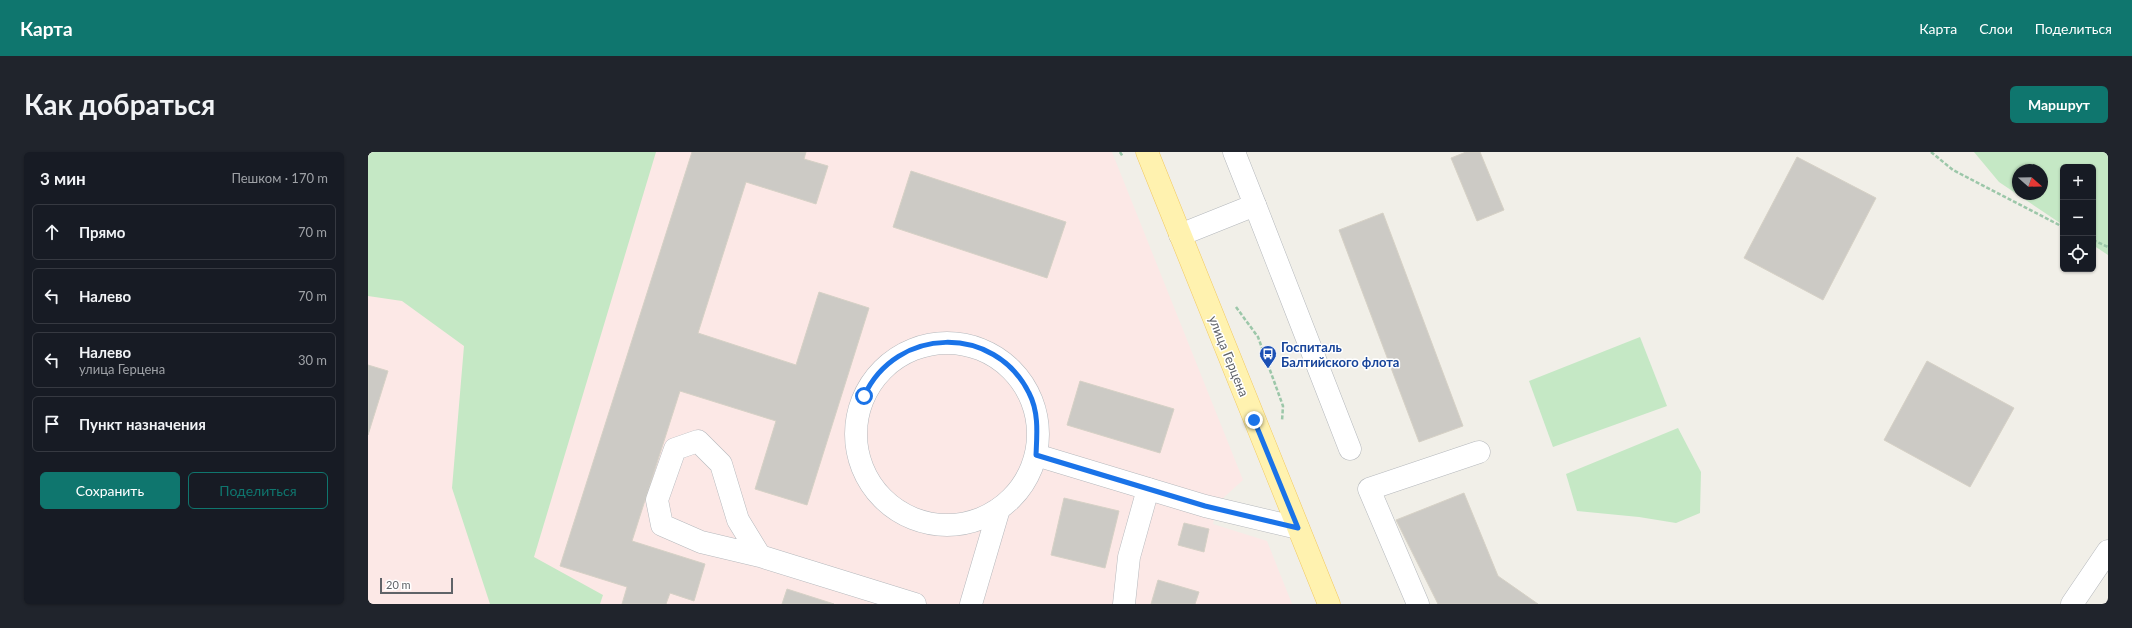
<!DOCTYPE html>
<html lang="ru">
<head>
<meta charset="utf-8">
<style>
  body { margin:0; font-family:Lato,sans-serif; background:#20242c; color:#f1f3f6 }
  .controls { position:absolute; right:12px; top:12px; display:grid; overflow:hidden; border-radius:6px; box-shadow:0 1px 3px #0004 }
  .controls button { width:36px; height:36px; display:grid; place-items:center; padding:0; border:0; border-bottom:1px solid #363941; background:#171b24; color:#f1f3f6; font:20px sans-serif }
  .compass { position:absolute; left:1644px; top:12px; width:36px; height:36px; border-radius:50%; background:#171b24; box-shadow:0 1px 3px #0004; rotate:110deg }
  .scale { position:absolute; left:12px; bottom:10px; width:73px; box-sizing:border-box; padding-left:4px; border:2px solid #5f6368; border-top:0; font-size:11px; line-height:14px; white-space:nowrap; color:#5f6368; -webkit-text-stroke:3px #fff; paint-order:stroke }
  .stop { position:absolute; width:12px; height:12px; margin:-9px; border:3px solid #1a73e8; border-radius:50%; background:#fff }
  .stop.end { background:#1a73e8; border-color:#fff; box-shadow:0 1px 4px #0008 }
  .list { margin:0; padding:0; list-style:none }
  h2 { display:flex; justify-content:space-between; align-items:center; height:52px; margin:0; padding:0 16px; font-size:17px }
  h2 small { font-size:13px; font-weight:400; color:#9ea1a6 }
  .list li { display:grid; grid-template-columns:26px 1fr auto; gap:12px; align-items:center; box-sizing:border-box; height:56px; margin:0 8px 8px; padding:0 8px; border:1px solid #363941; border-radius:6px }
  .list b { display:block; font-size:15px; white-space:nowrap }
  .list p { margin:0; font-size:13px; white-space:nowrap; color:#9ea1a6 }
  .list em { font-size:13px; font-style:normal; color:#9ea1a6 }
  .actions { display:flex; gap:8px; padding:12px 16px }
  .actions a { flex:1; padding:9px 0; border:1px solid #0f766e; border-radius:6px; text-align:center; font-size:14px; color:#0f766e }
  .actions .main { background:#0f766e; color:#fff }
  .icon { flex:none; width:22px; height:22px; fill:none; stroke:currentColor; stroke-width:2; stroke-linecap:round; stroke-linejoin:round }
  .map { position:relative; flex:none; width:1740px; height:452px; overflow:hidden; border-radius:6px }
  header { display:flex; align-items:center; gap:24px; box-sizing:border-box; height:56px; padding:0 20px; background:#0f766e; color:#fff }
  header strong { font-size:19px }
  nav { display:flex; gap:22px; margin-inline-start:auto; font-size:14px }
  .intro { display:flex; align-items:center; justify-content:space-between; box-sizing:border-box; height:96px; padding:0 24px }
  h1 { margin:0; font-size:28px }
  .button { padding:10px 18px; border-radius:6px; background:#0f766e; color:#fff; font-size:14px; font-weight:700 }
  main { display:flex; gap:24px; padding:0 24px }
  aside { flex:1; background:#171b24; border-radius:6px; box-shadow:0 1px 3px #0004 }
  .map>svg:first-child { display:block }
  .medical { fill:#fce8e6 }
  .green { fill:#c5e8c5; fill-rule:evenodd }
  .building { fill:#cccac5; stroke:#d6d1c6 }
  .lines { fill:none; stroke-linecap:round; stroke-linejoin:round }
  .minor-casing { stroke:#b5b8bc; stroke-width:23 }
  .major-casing { stroke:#f2c960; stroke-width:23 }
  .path { stroke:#9cc7a9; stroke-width:2.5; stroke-dasharray:4 2; stroke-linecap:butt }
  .minor { stroke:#fff; stroke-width:22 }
  .major { stroke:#fff2af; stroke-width:22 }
  .route { stroke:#1a73e8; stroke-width:5 }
  .labels { text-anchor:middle; stroke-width:3; stroke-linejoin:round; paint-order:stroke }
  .transit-label { font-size:13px; font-weight:bold; fill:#164399; stroke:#fff; text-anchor:start }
  .street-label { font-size:13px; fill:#5f6368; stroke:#fff }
</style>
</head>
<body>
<header>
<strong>Карта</strong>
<nav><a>Карта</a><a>Слои</a><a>Поделиться</a></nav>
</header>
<div class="intro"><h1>Как добраться</h1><a class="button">Маршрут</a></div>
<main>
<aside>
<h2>3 мин<small>Пешком · 170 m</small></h2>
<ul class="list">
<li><svg class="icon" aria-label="ahead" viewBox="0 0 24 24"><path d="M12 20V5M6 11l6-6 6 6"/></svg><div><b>Прямо</b></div><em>70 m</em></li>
<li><svg class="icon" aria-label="left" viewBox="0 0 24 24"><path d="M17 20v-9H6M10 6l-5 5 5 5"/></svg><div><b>Налево</b></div><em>70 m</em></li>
<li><svg class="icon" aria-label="left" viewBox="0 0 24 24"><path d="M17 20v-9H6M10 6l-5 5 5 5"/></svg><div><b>Налево</b><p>улица Герцена</p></div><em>30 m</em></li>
<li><svg class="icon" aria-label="arrive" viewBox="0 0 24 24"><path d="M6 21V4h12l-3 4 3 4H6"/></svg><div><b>Пункт назначения</b></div></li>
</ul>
<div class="actions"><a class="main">Сохранить</a><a>Поделиться</a></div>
</aside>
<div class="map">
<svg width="1740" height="452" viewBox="0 0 1740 452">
  <rect width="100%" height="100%" fill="#f1efe8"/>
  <polygon class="medical" points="0,0 744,0 875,328 853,348 848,356 845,372 899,389 924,452 0,452"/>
  <g class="green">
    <polygon points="0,0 288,0 166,405 235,443 232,452 122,452 84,336 96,194 34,149 0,144"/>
    <path d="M 1606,0 L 1740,0 L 1740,103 L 1725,93 L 1725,15 L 1695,15 L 1695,73 L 1631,30 ZM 1650,18 L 1674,18 L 1674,42 L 1650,42 Z"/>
    <polygon points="1272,185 1299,254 1185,295 1161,229"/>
    <polygon points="1310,276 1333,320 1332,361 1308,371 1271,365 1209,359 1198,322"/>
  </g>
  <g class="building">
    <polygon points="324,0 438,0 436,7 460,14 448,52 378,30 330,181 428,213 451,140 501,156 439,353 387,337 408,269 312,239 264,389 337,412 326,449 302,441 298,452 254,452 259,435 192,414"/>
    <polygon points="1098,0 1112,0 1136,58 1109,69 1083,6"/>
    <polygon points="1429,5 1508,46 1455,148 1376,106"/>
    <polygon points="543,19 698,70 679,126 525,75"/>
    <polygon points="1015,61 1095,274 1051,290 971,78"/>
    <polygon points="1559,209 1646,256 1602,335 1516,288"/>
    <polygon points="0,213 20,219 0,283"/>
    <polygon points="712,229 806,257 792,301 699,273"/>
    <polygon points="1096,341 1130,424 1170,452 1070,452 1028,368"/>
    <polygon points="696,346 751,359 737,416 683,403"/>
    <polygon points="816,371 841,377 836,400 810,393"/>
    <polygon points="790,428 831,440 827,452 783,452"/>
    <polygon points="419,437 466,452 414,452"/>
  </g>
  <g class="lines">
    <defs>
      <g id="minor">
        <polyline points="887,53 982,297"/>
        <polyline points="812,83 887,53 866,0"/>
        <circle cx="579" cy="282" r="91"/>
        <polyline points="668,303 837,354 930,376"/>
        <polyline points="392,404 370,368 353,312 330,289 307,297 289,348 294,373 333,390 392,404 547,452"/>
        <polyline points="603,452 631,357"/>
        <polyline points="756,452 761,405 780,337"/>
        <polyline points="1050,452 1001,337 1111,300"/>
        <polyline points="1704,452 1740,399"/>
      </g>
      <polyline id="major" points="779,0 961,452"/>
    </defs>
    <use href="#minor" class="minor-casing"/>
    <use href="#major" class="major-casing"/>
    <g class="path">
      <polyline points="752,0 755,5"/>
      <polyline points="1563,0 1585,18 1695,75"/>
      <polyline points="1725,88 1740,95"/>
      <polyline points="868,155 890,185 915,254 914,269"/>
    </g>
    <use href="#minor" class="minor"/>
    <use href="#major" class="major"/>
  </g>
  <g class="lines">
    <path class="route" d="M 496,244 C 528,174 627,172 661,241 C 671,260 669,282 668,303 L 837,354 L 930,376 L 886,268"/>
  </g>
  <defs>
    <symbol id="bus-pin" viewBox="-11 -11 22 30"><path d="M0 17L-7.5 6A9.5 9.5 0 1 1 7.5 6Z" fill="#1a4fb4" stroke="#fff"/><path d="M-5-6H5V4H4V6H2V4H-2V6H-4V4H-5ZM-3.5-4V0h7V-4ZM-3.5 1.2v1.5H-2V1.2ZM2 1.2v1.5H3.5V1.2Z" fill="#fff"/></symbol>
  </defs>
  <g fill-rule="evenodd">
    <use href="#bus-pin" x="890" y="192" width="20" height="27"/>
  </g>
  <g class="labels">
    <g class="transit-label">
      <text x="913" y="200">Госпиталь<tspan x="913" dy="15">Балтийского флота</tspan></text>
    </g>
    <g class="street-label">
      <text transform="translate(861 204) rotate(68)" y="5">улица Герцена</text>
    </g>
  </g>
</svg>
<div class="controls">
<button>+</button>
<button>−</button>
<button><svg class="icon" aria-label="locate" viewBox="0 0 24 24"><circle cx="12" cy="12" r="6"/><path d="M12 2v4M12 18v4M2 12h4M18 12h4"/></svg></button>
</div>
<svg class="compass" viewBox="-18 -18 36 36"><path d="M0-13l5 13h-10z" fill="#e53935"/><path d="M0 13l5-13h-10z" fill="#9ea1a6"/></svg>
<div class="scale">20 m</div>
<div class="stop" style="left:496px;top:244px"></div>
<div class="stop end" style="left:886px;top:268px"></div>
</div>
</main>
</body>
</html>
